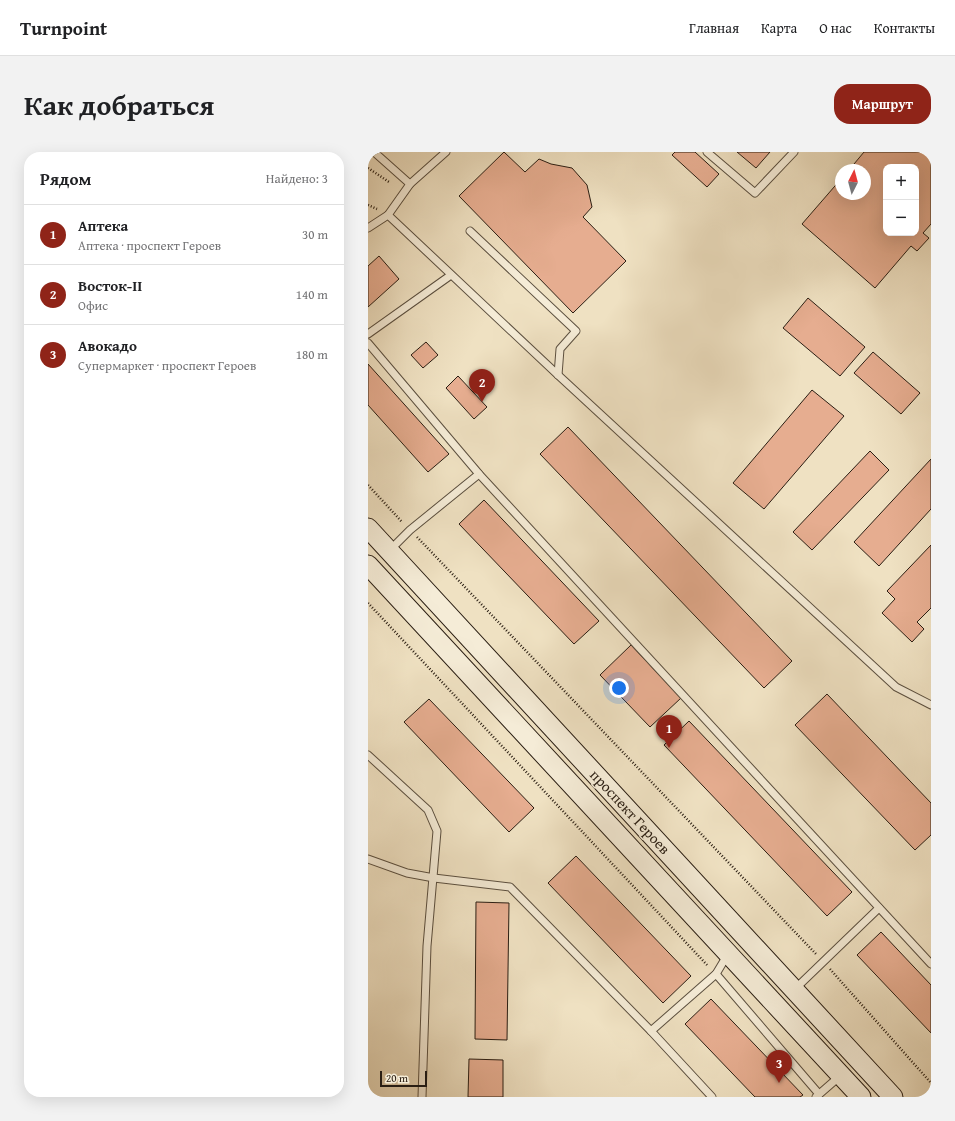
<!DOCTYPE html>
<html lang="ru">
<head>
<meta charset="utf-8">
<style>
  body { margin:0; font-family:"Gentium Book Plus",serif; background:#f2f2f2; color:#202124 }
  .controls { position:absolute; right:12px; top:12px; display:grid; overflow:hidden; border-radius:8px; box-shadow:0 4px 16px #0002 }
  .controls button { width:36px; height:36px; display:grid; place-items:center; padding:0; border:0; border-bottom:1px solid #e0e0e0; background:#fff; color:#202124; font:20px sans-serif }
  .compass { position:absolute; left:467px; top:12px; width:36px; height:36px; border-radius:50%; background:#fff; box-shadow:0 4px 16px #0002; rotate:6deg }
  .scale { position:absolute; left:12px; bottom:10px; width:47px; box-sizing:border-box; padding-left:4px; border:2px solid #2a1e13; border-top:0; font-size:11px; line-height:14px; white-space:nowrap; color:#2a1e13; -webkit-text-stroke:3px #f5ecd7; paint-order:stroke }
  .you { position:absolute; left:251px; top:536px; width:14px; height:14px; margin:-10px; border:3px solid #fff; border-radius:50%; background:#1a73e8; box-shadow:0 0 0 6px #1a73e833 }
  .badge { display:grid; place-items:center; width:26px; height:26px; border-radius:50%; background:#8f2418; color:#fff; font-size:13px; font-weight:700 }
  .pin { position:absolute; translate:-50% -33px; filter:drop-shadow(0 1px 2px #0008) }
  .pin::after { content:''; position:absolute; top:21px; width:14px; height:12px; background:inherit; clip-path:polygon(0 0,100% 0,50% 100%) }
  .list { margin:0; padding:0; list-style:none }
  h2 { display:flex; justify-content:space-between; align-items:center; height:52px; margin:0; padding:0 16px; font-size:17px }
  h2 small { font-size:13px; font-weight:400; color:#757577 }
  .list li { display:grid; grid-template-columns:26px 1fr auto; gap:12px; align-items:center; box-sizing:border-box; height:60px; padding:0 16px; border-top:1px solid #e0e0e0 }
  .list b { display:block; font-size:15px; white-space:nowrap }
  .list p { margin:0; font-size:13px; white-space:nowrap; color:#757577 }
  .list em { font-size:13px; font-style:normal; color:#757577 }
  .map { position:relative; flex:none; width:563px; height:945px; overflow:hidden; border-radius:16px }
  header { display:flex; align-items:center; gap:24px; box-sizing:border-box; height:56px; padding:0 20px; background:#fff; border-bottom:1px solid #e0e0e0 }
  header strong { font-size:19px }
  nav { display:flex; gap:22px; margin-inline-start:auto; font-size:14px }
  .intro { display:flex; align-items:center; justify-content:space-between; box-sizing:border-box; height:96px; padding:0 24px }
  h1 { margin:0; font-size:28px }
  .button { padding:10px 18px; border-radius:16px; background:#8f2418; color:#fff; font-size:14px; font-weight:700 }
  main { display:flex; gap:24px; padding:0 24px }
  aside { flex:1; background:#fff; border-radius:16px; box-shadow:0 4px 16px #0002 }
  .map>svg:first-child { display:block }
  .building { fill:#e6ad90; stroke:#2a1e13; fill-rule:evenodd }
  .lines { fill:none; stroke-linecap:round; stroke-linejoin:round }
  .service-casing { stroke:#5b4f3f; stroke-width:9 }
  .secondary-casing { stroke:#2a1e13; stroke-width:21 }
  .path { stroke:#2a1e13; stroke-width:2.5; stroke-dasharray:1 2; stroke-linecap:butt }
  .service { stroke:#f5ecd7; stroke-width:7 }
  .secondary { stroke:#f5ecd7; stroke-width:19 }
  .labels { text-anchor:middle; stroke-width:3; stroke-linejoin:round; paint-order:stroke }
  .street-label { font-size:15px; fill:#2a1e13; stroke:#f5ecd7 }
</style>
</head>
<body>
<header>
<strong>Turnpoint</strong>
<nav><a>Главная</a><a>Карта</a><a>О нас</a><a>Контакты</a></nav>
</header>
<div class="intro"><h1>Как добраться</h1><a class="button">Маршрут</a></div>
<main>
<aside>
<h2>Рядом<small>Найдено: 3</small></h2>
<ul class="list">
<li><span class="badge">1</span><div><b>Аптека</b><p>Аптека · проспект Героев</p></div><em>30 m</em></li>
<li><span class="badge">2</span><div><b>Восток-II</b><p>Офис</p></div><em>140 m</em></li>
<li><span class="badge">3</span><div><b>Авокадо</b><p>Супермаркет · проспект Героев</p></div><em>180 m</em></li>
</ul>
</aside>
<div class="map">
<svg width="563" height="945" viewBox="0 0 563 945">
  <rect width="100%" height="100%" fill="#efe1c2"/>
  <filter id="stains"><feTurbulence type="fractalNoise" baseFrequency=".005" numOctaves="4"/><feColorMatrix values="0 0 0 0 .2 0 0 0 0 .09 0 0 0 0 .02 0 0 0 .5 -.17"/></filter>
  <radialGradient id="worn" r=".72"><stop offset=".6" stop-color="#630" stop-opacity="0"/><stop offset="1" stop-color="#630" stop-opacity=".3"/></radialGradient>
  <g class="building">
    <polygon points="136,0 157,20 171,7 183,12 204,16 219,33 224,55 215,65 258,109 205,161 91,44"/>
    <polygon points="307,0 327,0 351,22 339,35 304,3"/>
    <polygon points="369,0 402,0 388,16"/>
    <path d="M 496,0 L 563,0 L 563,72 L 555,81 L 561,86 L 549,99 L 543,94 L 507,136 L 434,72 L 473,27 L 473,42 L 497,42 L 497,18 L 481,18 ZM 518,15 L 548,15 L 548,81 L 518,81 Z"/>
    <polygon points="11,104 31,127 0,155 0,114"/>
    <polygon points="440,146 497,195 472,224 415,176"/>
    <polygon points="58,190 70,203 55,216 43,203"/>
    <polygon points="505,200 552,241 533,262 486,221"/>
    <polygon points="0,212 81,302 60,320 0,253"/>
    <polygon points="90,224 119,255 106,267 78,236"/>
    <polygon points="444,238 476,264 396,357 365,331"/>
    <polygon points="200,275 424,509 396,536 172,302"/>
    <polygon points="502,299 521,318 444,398 425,380"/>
    <polygon points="563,307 563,357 511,414 486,390"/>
    <polygon points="116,348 231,469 206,492 91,372"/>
    <polygon points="563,393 563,456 549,470 556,477 544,490 514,461 527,447 519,439"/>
    <polygon points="263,493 313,546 282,575 232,523"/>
    <polygon points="459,542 563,651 563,683 547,698 427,573"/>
    <polygon points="61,547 166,656 141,680 36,570"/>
    <polygon points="321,569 484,740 459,764 296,593"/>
    <polygon points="208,704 323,824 295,851 180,731"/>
    <polygon points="108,750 141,751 139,888 107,887"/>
    <polygon points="513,780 563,833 563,881 489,803"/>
    <polygon points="343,847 435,943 432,945 387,945 317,872"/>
    <polygon points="101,907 135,908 135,945 100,945"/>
  </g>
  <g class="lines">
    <defs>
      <g id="service">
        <polyline points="6,0 42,32"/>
        <polyline points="339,0 387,41 426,0"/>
        <polyline points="20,63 42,32 78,0"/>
        <polyline points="0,76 20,63 190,223 528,535 563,553"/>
        <polyline points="102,79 208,179 192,197 190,223"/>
        <polyline points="0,182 83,123"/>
        <polyline points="0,191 111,322 563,812"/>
        <polyline points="22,398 42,378 111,322"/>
        <polyline points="0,603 60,658 69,679 59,794 54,945"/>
        <polyline points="0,707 39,721 66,726 142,735 283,879 348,822 360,802"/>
        <polyline points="348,822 451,942"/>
        <polyline points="427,837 511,756"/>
        <polyline points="283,879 344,945"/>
        <polyline points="448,945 472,924"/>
      </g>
      <g id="secondary">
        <polyline points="0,376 525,945"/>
        <polyline points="0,413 493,945"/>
      </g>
    </defs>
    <use href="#service" class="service-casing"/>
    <use href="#secondary" class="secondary-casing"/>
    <g class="path">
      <polyline points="0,16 21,30"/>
      <polyline points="0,53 9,57"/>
      <polyline points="0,333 34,370"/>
      <polyline points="49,385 448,802"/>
      <polyline points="0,451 340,814"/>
      <polyline points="462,817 563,931"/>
    </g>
    <use href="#service" class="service"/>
    <use href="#secondary" class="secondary"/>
  </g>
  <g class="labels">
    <g class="street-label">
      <text transform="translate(262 660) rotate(47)" y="5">проспект Героев</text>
    </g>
  </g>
  <rect width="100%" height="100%" filter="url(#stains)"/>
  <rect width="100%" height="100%" fill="url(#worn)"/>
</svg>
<div class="controls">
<button>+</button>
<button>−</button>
</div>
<svg class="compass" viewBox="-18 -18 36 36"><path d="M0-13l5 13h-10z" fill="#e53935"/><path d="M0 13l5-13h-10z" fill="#757577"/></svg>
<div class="scale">20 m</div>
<div class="you"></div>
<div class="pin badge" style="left:301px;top:596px">1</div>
<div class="pin badge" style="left:114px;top:250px">2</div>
<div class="pin badge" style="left:411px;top:931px">3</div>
</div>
</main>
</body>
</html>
